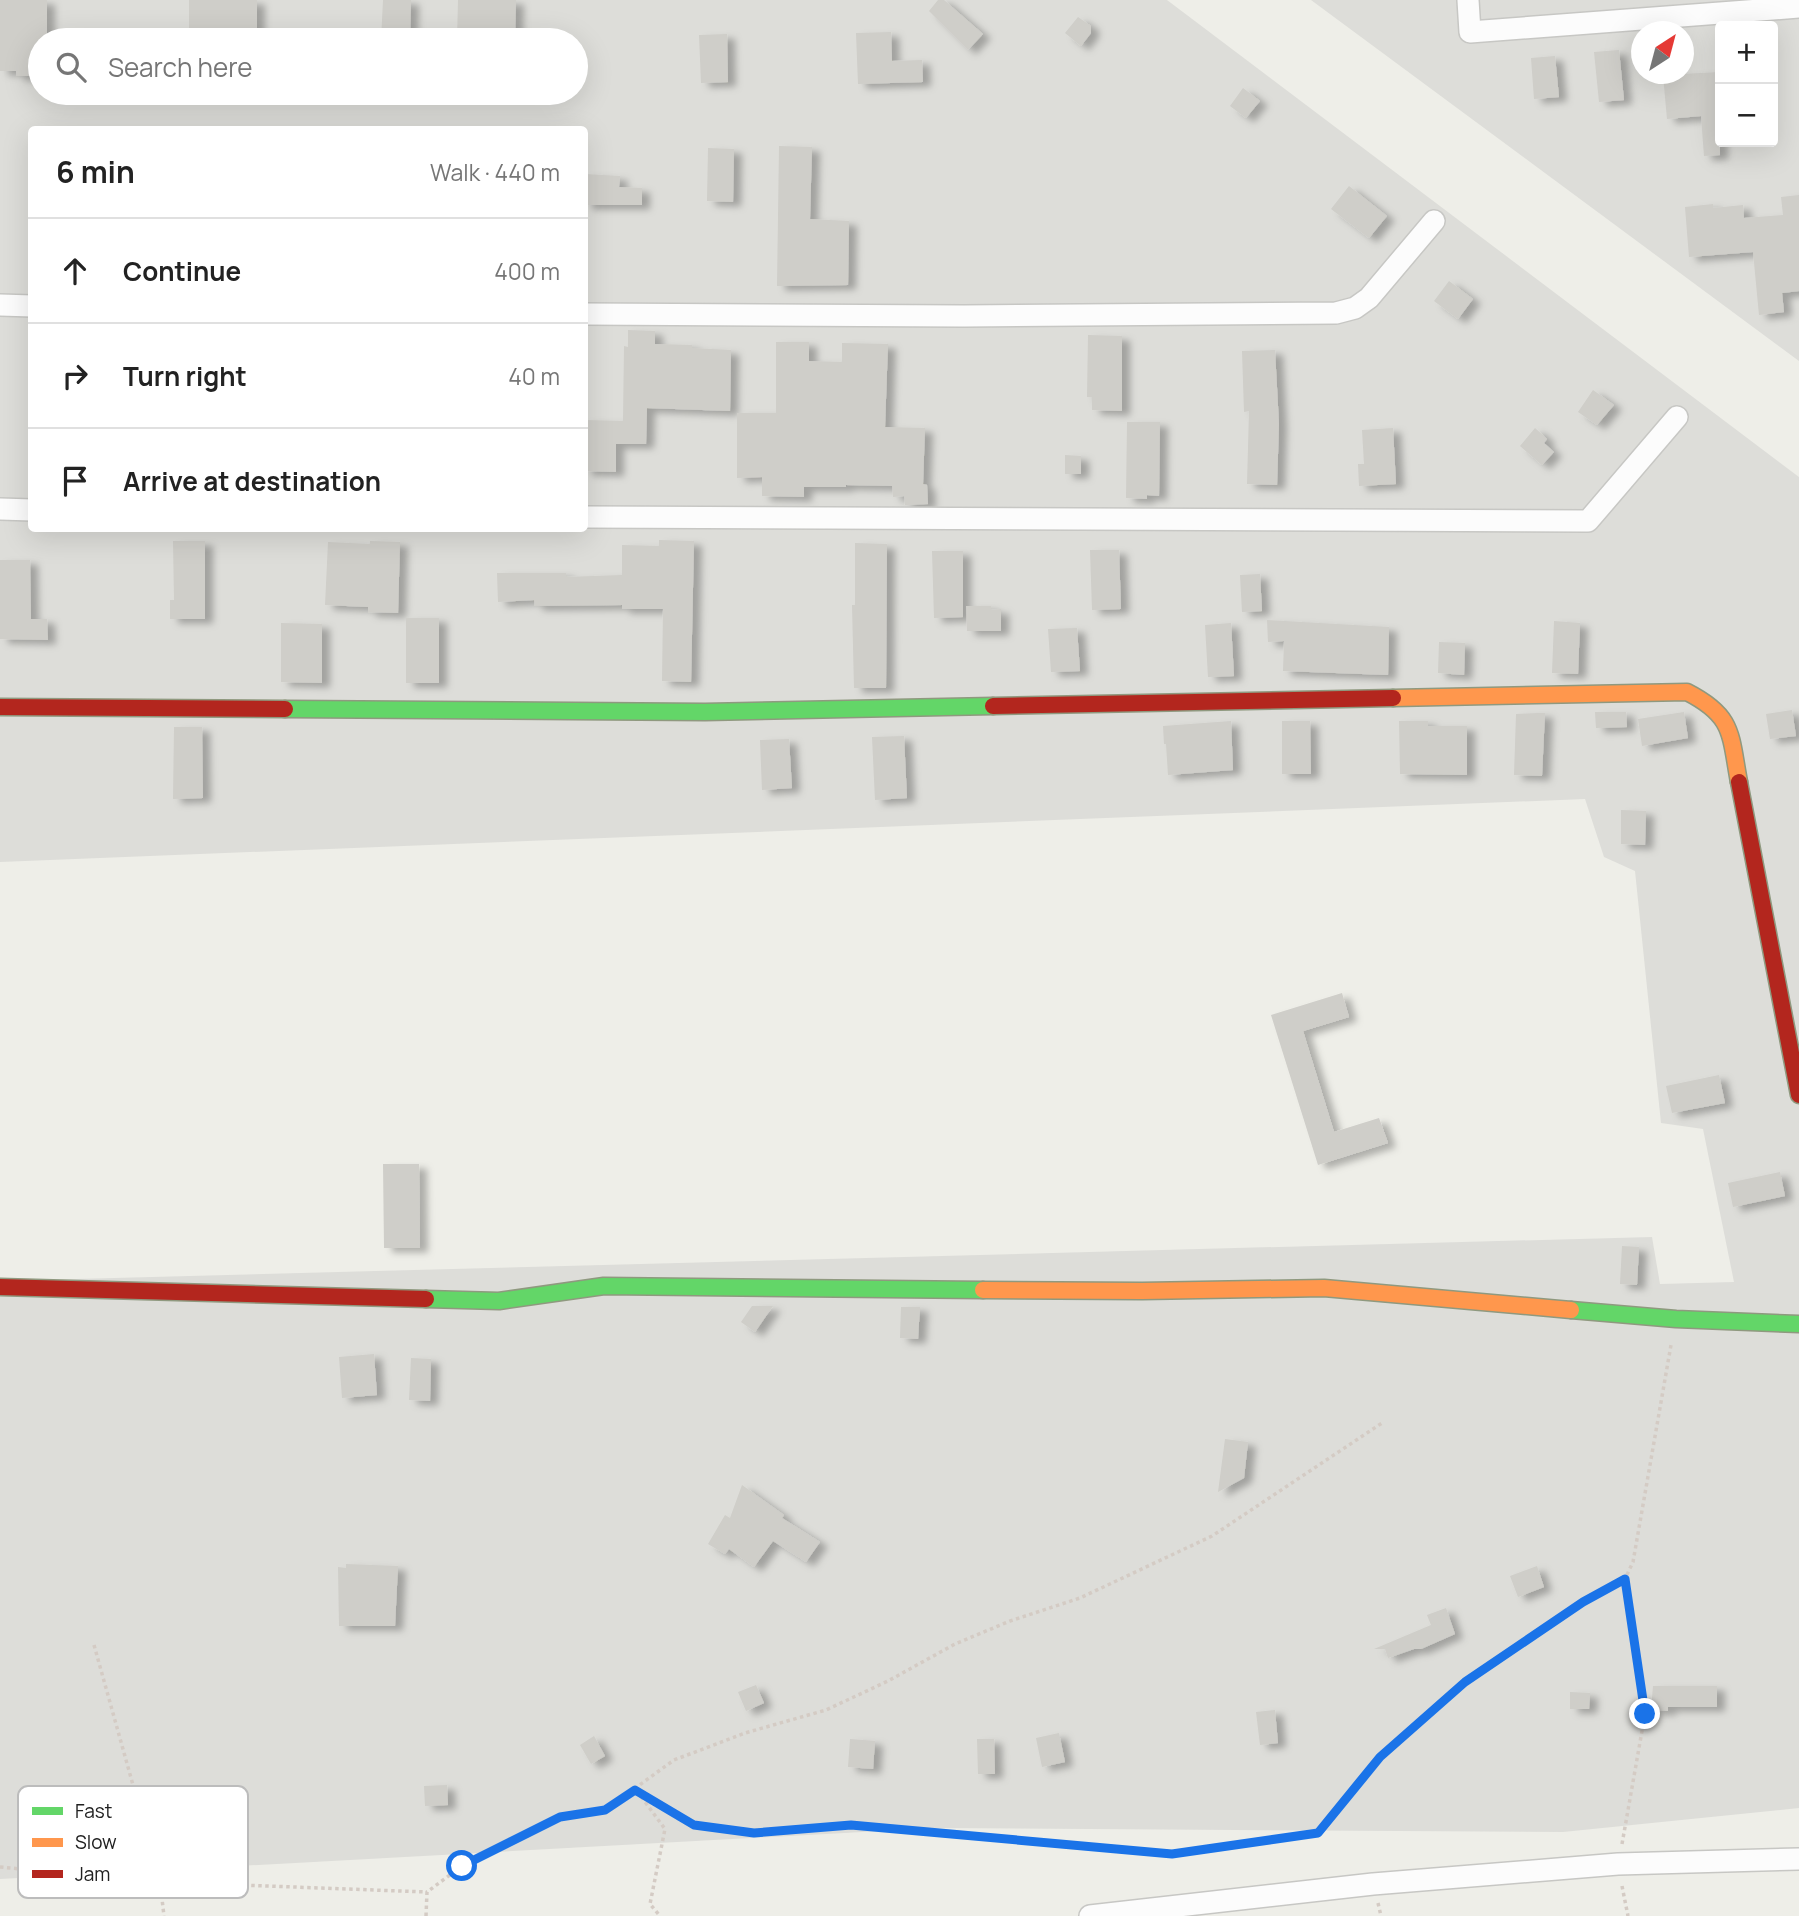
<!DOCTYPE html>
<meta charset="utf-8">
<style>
body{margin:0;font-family:Manrope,sans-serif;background:#f2f2f2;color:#222}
.controls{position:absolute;right:21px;top:21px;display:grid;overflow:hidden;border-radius:7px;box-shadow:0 7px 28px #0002}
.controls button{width:63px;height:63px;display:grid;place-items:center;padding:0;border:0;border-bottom:2px solid #e0e0e0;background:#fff;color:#222;font:35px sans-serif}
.compass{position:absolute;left:1631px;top:21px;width:63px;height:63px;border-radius:50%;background:#fff;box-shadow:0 7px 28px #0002;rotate:36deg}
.stop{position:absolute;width:21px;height:21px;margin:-16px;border:5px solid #1a73e8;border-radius:50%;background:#fff}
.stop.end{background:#1a73e8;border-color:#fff;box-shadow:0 2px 7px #0008}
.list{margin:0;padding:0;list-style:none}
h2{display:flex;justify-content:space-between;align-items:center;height:91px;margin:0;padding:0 28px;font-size:30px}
h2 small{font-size:23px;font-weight:400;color:#767676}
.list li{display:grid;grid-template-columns:46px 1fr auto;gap:21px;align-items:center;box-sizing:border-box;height:105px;padding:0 28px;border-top:2px solid #e0e0e0}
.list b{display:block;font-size:26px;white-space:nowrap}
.list em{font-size:23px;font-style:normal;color:#767676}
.icon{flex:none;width:38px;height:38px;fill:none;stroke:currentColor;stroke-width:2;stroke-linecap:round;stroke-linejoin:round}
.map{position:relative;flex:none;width:1799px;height:1916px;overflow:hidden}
.search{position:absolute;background:#fff;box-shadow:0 7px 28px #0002;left:28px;top:28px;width:560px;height:77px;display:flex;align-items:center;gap:18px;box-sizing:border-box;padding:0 24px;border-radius:38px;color:#767676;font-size:26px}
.panel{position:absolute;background:#fff;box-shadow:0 7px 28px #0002;left:28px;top:126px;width:560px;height:406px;border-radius:7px}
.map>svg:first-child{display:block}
</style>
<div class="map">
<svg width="1799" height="1916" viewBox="0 0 1799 1916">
<defs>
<filter id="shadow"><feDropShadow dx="8" dy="4.5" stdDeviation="3.5" flood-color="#0004"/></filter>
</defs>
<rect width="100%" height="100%" fill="#eeeee8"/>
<path fill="#ddddd9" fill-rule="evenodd" d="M0,0H1167L1799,477V1808L1563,1832L936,1828L0,1879V1281L1652,1237L1660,1284L1734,1282L1703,1129L1661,1123L1635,871L1604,857L1585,799L0,862ZM40,40H576V93H40ZM32,130H584V528H32Z
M1311,0H1799V361ZM1720,26H1773V142H1720ZM1642,32H1684V74H1642Z"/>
<path fill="#cfcec9" filter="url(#shadow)" d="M0,0H47V40H40V76H16V71H0Z
M189,0H257V40H189Z
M383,0H411L410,40H381Z
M458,0H516L515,40H457Z
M938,0H944L983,34L968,50L929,11Z
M1078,17L1091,26V33L1081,46L1065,33Z
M891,32L892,61L922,60L923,82L858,84L856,33Z
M727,34L728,82L701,83L699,35Z
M1619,50L1624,100L1599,102L1594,52Z
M1555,56L1559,97L1534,99L1531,58Z
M1720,72V155L1704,156L1701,116L1667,119L1663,75Z
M1243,88L1260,101L1246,118L1230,106Z
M779,146L812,147L810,219L849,221L848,285L777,286Z
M708,148L734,149L733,202L707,201Z
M585,174L620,176L619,187L642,188V205H584Z
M1349,186L1387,216L1369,238L1331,209Z
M1799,195V291L1782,293L1784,312L1759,315L1753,252L1689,257L1685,207L1713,204V208L1743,205L1744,218L1783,215L1781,197Z
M1449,281L1473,299L1458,319L1434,301Z
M628,330L655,331V344L692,345V348L731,350L730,411L647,408L646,444H616V472L584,471L585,420L623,421L624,346L628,347Z
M1088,335L1122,336V411L1092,410V397H1087Z
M776,342H809V361L842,362V343L888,344L885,427L925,428L923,484L927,485L928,504L905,505L904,496L893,497L892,486L846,485V487H804V497L762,496V477L737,478V413H776Z
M1275,350L1279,424L1277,485L1247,484L1249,411L1244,412L1242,351Z
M1593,390L1614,405L1597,425L1578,412Z
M1127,422H1160L1159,496L1147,495V499L1126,498Z
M1393,428L1396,484L1359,486L1358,464H1364L1362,430Z
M1535,428L1547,439L1544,443L1554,452L1542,465L1520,446Z
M1065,455L1081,456V474H1065Z
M659,540L694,541L691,682L662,681L663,609H622V605L535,606L534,600L498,602L497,573H566V577L622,575V545L659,546Z
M173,541H205V619H170V600H174Z
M370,541L400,542L398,613L368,612V607L325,605L328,542L370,544Z
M855,543L887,544L886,688H854L852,605H855Z
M1090,550H1119L1121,609L1092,610Z
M932,551H963V617L934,618Z
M0,560H30L31,619H47L48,640L0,639Z
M1260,574L1262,611L1242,612L1240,575Z
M966,606H991V610L1001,609V631H967Z
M406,618H439V683H406Z
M1267,620L1389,627L1388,675L1283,671L1284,641L1268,642Z
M1554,621L1580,623L1578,674L1552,673Z
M281,623L322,624V683L281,682Z
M1231,623L1234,676L1208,677L1205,625Z
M1077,628L1080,671L1051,672L1048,629Z
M1439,642L1465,643L1464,675L1438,673Z
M1792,710L1796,736L1770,739L1766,714Z
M1595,712H1626L1627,727L1596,728Z
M1684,712L1688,738L1642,746L1638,719Z
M1538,713H1545L1542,776L1514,775L1516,714Z
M1231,721L1233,770L1168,775L1166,744H1164L1163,726Z
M1282,721H1310L1311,774H1282Z
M1399,721H1428V726H1467V775L1400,774Z
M174,727H202L203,798L173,799Z
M904,736L907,798L875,800L872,737Z
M789,739L792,788L762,790L760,740Z
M1621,810L1646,811L1645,845L1621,844Z
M1342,993L1349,1017L1303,1031L1334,1132L1379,1118L1388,1143L1318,1165L1271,1015Z
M1719,1075L1725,1103L1672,1113L1666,1086Z
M383,1164H419L420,1248H384Z
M1780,1172L1785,1196L1733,1207L1728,1183Z
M1622,1246L1639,1247L1637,1285L1620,1284Z
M752,1306H773L755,1332L741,1322Z
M901,1307H920L918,1339L900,1338Z
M374,1354L377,1395L342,1398L339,1357Z
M411,1358L431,1359L430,1401L409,1400Z
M1225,1439L1248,1442L1244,1478L1218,1492Z
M742,1485L784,1515L782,1518L820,1542L806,1562L773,1541L754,1567L729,1549L725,1554L708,1544L725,1515L730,1518Z
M346,1564L398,1566L395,1626H339L338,1567L346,1568Z
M1537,1566L1544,1587L1518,1597L1510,1576Z
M1446,1608L1455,1634L1421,1649H1414L1388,1658L1385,1649H1374L1431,1625L1427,1615Z
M756,1685L764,1703L746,1711L738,1692Z
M1653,1686H1717V1707H1668V1711L1651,1710Z
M1570,1692L1590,1693L1589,1709H1570Z
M1275,1710L1278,1743L1260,1745L1256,1712Z
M1059,1733L1065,1762L1042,1767L1036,1738Z
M594,1736L605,1756L591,1764L580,1745Z
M850,1739L875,1741L873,1769L848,1767Z
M977,1739H994L995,1774H978Z
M447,1785L448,1805L425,1806L424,1786Z"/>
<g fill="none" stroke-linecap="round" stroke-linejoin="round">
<defs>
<path id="street" d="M1468,0L1470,32L1799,7
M0,305L32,306
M584,314L964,316L1336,313L1355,308L1369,298L1434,221
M0,509L32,510
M584,517L1588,521L1677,417
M1090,1916L1373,1884L1618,1864L1799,1859"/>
<path id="fast" d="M285,709L705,712L993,706
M426,1299L499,1301L604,1286L983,1290
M1571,1310L1676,1319L1799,1324"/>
<path id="slow" d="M1393,698L1687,692C1734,716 1730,734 1739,782
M983,1290L1142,1291L1324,1288L1571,1310"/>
<path id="jam" d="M993,706L1393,698
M0,707L285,709
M1739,782L1799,1095
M0,1287L426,1299"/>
</defs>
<use href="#street" stroke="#c7c7c4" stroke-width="24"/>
<use href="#fast" stroke="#8f997f" stroke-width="19"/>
<use href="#slow" stroke="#8f997f" stroke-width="19"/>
<use href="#jam" stroke="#8f997f" stroke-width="19"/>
<path stroke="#d4cbc4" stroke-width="3.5" stroke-dasharray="3.5 3.5" stroke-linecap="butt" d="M94,1645L160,1882L164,1916
M635,1790L694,1825L754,1834L851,1825L1173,1855L1318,1833L1380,1757L1465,1682L1583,1602L1625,1579
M637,1791L665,1829L650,1904L660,1916
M1622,1844L1645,1714L1625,1579L1633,1562L1671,1345
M0,1867L160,1882L427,1892
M1622,1886L1628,1916
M1378,1903L1381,1916
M426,1916L427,1892L462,1866L560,1817L605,1810L674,1760L745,1733L826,1710L888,1681L955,1644L1010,1621L1080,1598L1212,1536L1382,1423"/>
<use href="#street" stroke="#fcfcfc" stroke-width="21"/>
<use href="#fast" stroke="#63d668" stroke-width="16"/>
<use href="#slow" stroke="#ff974d" stroke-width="16"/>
<use href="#jam" stroke="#b3261e" stroke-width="16"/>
</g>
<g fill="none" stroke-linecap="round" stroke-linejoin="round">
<path stroke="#1a73e8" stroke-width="9" d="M462,1866L560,1817L605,1810L635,1790L694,1825L754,1833L851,1825L1172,1854L1318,1833L1380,1757L1465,1682L1583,1602L1625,1579L1645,1714"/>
</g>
<rect x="18" y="1786" width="230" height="112" rx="10" fill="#fff" stroke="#bcbcbc" stroke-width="2"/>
<rect x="32" y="1807" width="31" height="8" fill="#63d668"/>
<rect x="32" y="1838" width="31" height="9" fill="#ff974d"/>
<rect x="32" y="1870" width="31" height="8" fill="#b3261e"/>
<g font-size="19" fill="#202020">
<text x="75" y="1818">Fast</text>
<text x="75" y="1849">Slow</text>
<text x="75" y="1881">Jam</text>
</g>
</svg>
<div class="controls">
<button>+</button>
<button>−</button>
</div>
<svg class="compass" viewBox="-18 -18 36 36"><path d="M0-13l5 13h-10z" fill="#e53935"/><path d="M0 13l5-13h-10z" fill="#767676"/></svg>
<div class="stop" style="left:462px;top:1866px"></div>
<div class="stop end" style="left:1645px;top:1714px"></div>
<div class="search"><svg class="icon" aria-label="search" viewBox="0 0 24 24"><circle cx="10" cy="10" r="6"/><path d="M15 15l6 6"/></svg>Search here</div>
<section class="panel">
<h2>6 min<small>Walk · 440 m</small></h2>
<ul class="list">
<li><svg class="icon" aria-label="ahead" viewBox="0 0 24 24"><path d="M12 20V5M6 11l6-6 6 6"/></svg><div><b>Continue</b></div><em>400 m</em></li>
<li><svg class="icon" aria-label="right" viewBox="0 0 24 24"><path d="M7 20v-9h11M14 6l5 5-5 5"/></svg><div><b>Turn right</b></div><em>40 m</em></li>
<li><svg class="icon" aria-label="arrive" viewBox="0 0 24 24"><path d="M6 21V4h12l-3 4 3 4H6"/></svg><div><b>Arrive at destination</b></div></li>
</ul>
</section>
</div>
